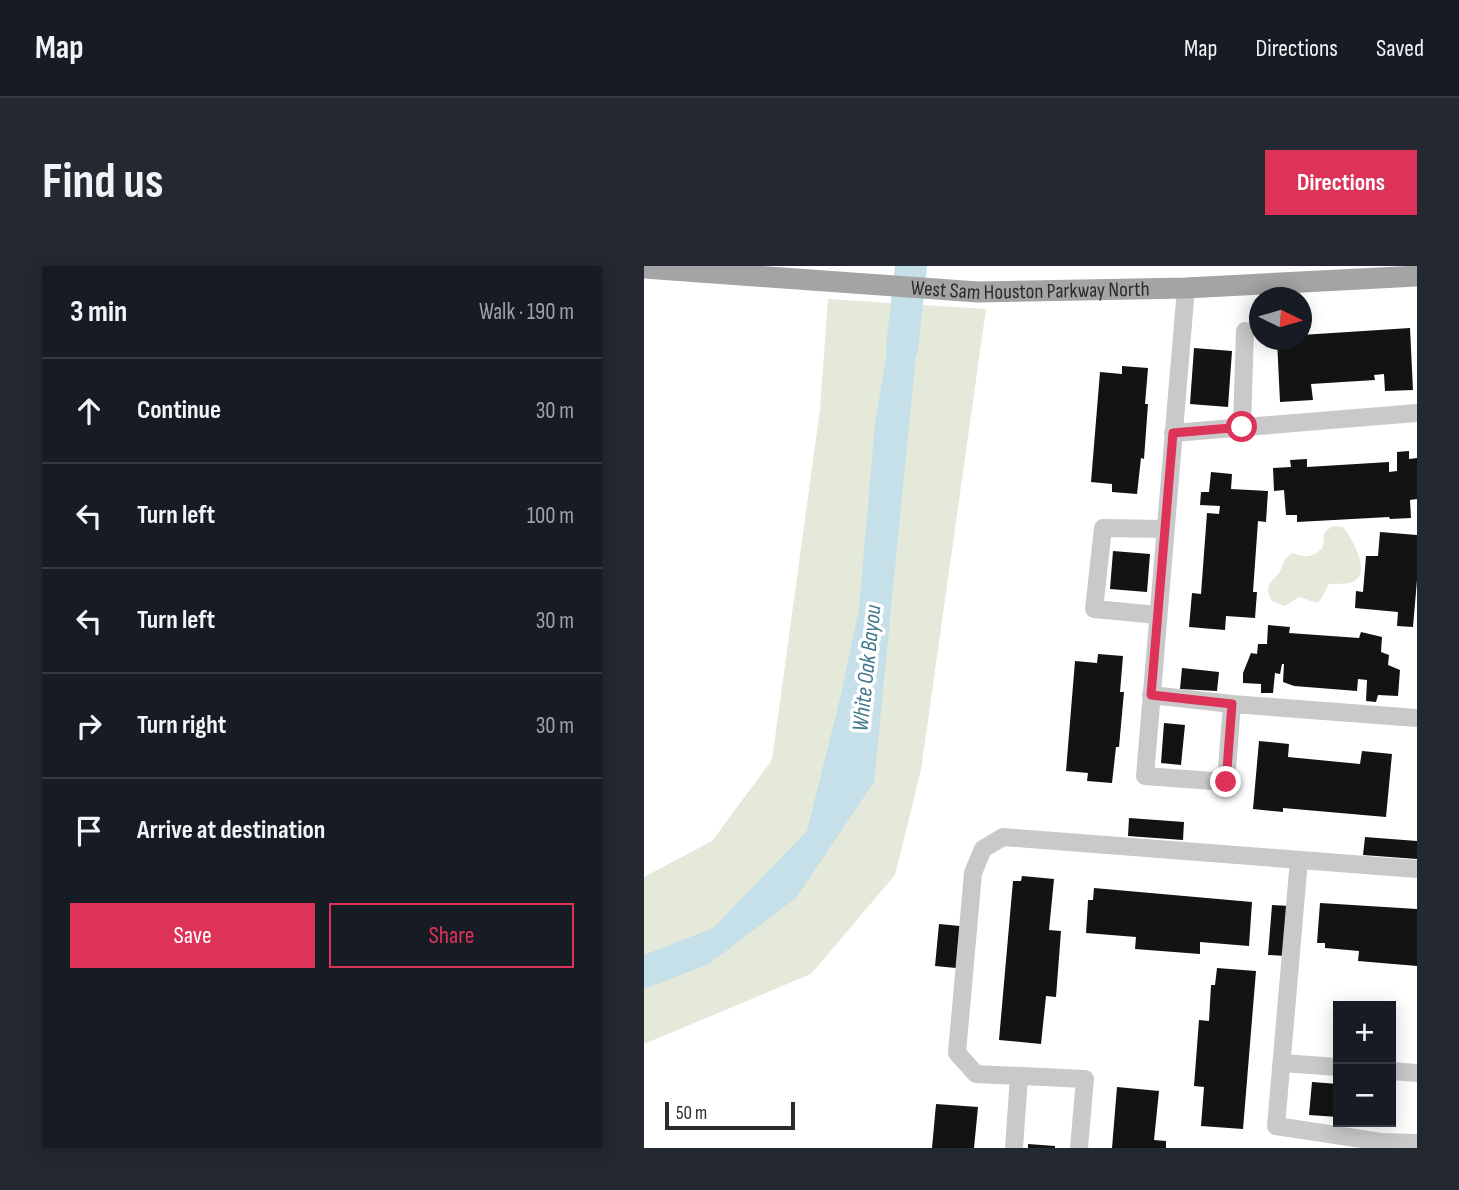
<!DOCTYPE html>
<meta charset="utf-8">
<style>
body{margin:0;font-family:"Sofia Sans Condensed",sans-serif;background:#242831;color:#f1f3f6}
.controls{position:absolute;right:21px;bottom:21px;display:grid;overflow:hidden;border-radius:0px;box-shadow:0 4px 18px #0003}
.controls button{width:63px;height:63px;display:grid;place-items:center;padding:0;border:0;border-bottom:2px solid #363941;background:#171b24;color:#f1f3f6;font:35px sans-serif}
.compass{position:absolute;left:605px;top:21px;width:63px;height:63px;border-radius:50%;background:#171b24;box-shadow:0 4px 18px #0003;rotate:95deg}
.scale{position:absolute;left:21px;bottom:18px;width:130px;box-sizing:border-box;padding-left:7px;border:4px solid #2c2c2c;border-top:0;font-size:19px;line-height:24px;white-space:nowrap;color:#2c2c2c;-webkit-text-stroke:5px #fff;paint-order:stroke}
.stop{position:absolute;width:21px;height:21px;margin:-16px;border:5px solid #de3358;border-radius:50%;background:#fff}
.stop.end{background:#de3358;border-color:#fff;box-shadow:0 2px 7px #0008}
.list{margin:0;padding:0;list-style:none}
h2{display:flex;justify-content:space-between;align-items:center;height:91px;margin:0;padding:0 28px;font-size:30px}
h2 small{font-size:23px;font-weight:400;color:#9ea1a6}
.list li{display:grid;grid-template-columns:46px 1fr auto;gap:21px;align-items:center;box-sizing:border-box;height:105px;padding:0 28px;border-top:2px solid #363941}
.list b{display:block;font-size:26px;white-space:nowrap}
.list em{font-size:23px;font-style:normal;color:#9ea1a6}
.actions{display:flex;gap:14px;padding:21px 28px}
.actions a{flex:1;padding:16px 0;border:2px solid #de3358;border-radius:0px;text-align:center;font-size:24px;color:#de3358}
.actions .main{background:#de3358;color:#fff}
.icon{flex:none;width:38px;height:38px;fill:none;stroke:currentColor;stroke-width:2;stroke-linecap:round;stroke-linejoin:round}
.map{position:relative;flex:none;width:773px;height:882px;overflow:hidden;border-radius:0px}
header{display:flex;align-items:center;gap:42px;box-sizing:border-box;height:98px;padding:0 35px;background:#171b24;border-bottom:2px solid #363941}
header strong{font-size:33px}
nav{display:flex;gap:38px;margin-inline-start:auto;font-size:24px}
.intro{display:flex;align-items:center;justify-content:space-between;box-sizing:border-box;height:168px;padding:0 42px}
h1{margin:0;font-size:49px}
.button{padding:18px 32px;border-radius:0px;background:#de3358;color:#fff;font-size:24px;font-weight:700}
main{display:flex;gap:42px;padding:0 42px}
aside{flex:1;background:#171b24;border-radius:0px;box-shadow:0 4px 18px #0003}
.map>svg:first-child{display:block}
</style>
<header>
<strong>Map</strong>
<nav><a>Map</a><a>Directions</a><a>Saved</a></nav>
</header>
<div class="intro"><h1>Find us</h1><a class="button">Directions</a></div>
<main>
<aside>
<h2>3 min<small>Walk · 190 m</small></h2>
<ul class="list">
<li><svg class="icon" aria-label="ahead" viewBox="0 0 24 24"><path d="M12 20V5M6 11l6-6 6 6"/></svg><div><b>Continue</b></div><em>30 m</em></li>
<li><svg class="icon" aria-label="left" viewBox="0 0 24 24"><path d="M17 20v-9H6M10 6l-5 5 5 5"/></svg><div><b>Turn left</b></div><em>100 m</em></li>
<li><svg class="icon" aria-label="left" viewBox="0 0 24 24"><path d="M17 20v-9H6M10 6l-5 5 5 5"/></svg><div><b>Turn left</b></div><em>30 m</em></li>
<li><svg class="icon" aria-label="right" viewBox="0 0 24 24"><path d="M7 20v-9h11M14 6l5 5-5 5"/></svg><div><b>Turn right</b></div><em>30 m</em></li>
<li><svg class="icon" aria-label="arrive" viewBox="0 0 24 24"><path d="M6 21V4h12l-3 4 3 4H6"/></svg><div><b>Arrive at destination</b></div></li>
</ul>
<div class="actions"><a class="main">Save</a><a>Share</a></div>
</aside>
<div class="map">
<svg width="773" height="882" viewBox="0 0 773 882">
<rect width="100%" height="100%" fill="#fff"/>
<path fill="#e4e9da" d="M184,33L342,43L277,504L251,609L167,708L0,778V611L68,575L128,494L176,143Z
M688,260L699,261C708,273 729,307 708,316C701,319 692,317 685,318L677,333L673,337L655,331L641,340L628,335C618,317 629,317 636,305C641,296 638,295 648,287C661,292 669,292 679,281L680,267Z"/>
<path fill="#c6e0e9" d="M251,38L277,39L230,516L152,632L65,698L0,723V689L69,662L163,565L196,433L215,343L231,157Z"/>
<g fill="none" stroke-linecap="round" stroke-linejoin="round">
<path stroke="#c6e0e9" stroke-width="32" d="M258,82L267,0"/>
</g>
<path fill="#131313" d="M766,62L769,124L741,125L740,108L730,109L731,114L667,118L669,134L636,136L633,74H657V69Z
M550,82L588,85L584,141L546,138Z
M478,100L504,102L501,138H504L500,193L497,192L493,228L468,226V218L447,216L456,106L478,108Z
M765,185V193L773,192V233L766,234L767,252L746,253L745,251L653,256V249H642L640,224L630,225L629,202L647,201L646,194L663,193V201L745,196V206L753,205V186Z
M567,206L588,208L587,223L624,225L622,256L614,255L609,326H613L611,352L582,350L581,364L545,361L548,327L557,328L563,247L575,248L576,240L556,239L557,226H565Z
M736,266L773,269V314L769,361L753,360L754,346L711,342L712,325L719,326L722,290H734Z
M469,285L506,288L503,326L466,323Z
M624,359L646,361L645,367L715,372L717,366L738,371L737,386L745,389L744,399L756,404L754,430L734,429L732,436L722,435L723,414L714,413L713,425L650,420L639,416L640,398H638L636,408L631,407L629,427H617V418L599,417V407L607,387L613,388L614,378H623Z
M454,388L479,390L476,426H480L475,481H472L468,517L443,515L444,507L422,505L431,395L453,397Z
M538,402L575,406L573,425L536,423Z
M520,457L541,459L537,499L517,497Z
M615,475L645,478L644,491L716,498L718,485L748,488L742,551L639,542V546L609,543Z
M485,552L540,556L539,574L484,570Z
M721,571L773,575V593L719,589Z
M378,610L410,613L405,664L417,665L412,731L402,730L397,778L355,774L369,615H377Z
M450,622L608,636L605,680L556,676V688L491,683L492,671L442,667L444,634H449Z
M676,637L773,643V700L714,695L715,685L681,682V677H673Z
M628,639L646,640L641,690L624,689Z
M295,658L316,660L312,702L291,700Z
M573,702L612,705L599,863L557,860L560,821L550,820L555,754L565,755L567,719H571Z
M668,816L694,818V851L665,849Z
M473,821L515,825L510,874L522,875V882H468Z
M292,838L334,841L330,882H288Z
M384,878L411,880V882H384Z"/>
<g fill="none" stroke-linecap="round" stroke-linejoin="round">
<path stroke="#c9c9c9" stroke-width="18" d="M542,22L501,510L582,516L588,438
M598,161L601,65
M529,167L773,147
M514,349L450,343L459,262L521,263
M507,429L588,438L773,452
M655,594L632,860L737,876
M638,797L694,801
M747,805L773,807
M370,882L375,810
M435,882L441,813L332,808L313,787L329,607L339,583L359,571L773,603
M736,882L737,876L773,877"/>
<path stroke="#a4a4a4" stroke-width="21" id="s1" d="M0,2L334,26L542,22L773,10"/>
</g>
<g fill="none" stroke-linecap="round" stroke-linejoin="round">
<path stroke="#de3358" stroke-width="9" d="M582,516L588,438L507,429L529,167L598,161"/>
</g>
<g text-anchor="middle" stroke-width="7" stroke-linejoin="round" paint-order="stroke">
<g font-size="21" fill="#2c2c2c" stroke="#fff">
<text dy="7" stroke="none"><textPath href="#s1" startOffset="387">West Sam Houston Parkway North</textPath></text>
</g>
<g font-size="23" font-style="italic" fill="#3e778a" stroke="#fff">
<text transform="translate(222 402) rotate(-84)" y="8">White Oak Bayou</text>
</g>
</g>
</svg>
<div class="controls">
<button>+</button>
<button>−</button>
</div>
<svg class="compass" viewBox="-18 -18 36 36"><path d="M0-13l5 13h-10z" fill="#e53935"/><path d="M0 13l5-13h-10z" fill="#9ea1a6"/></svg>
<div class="scale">50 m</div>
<div class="stop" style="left:598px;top:161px"></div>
<div class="stop end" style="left:582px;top:516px"></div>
</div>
</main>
